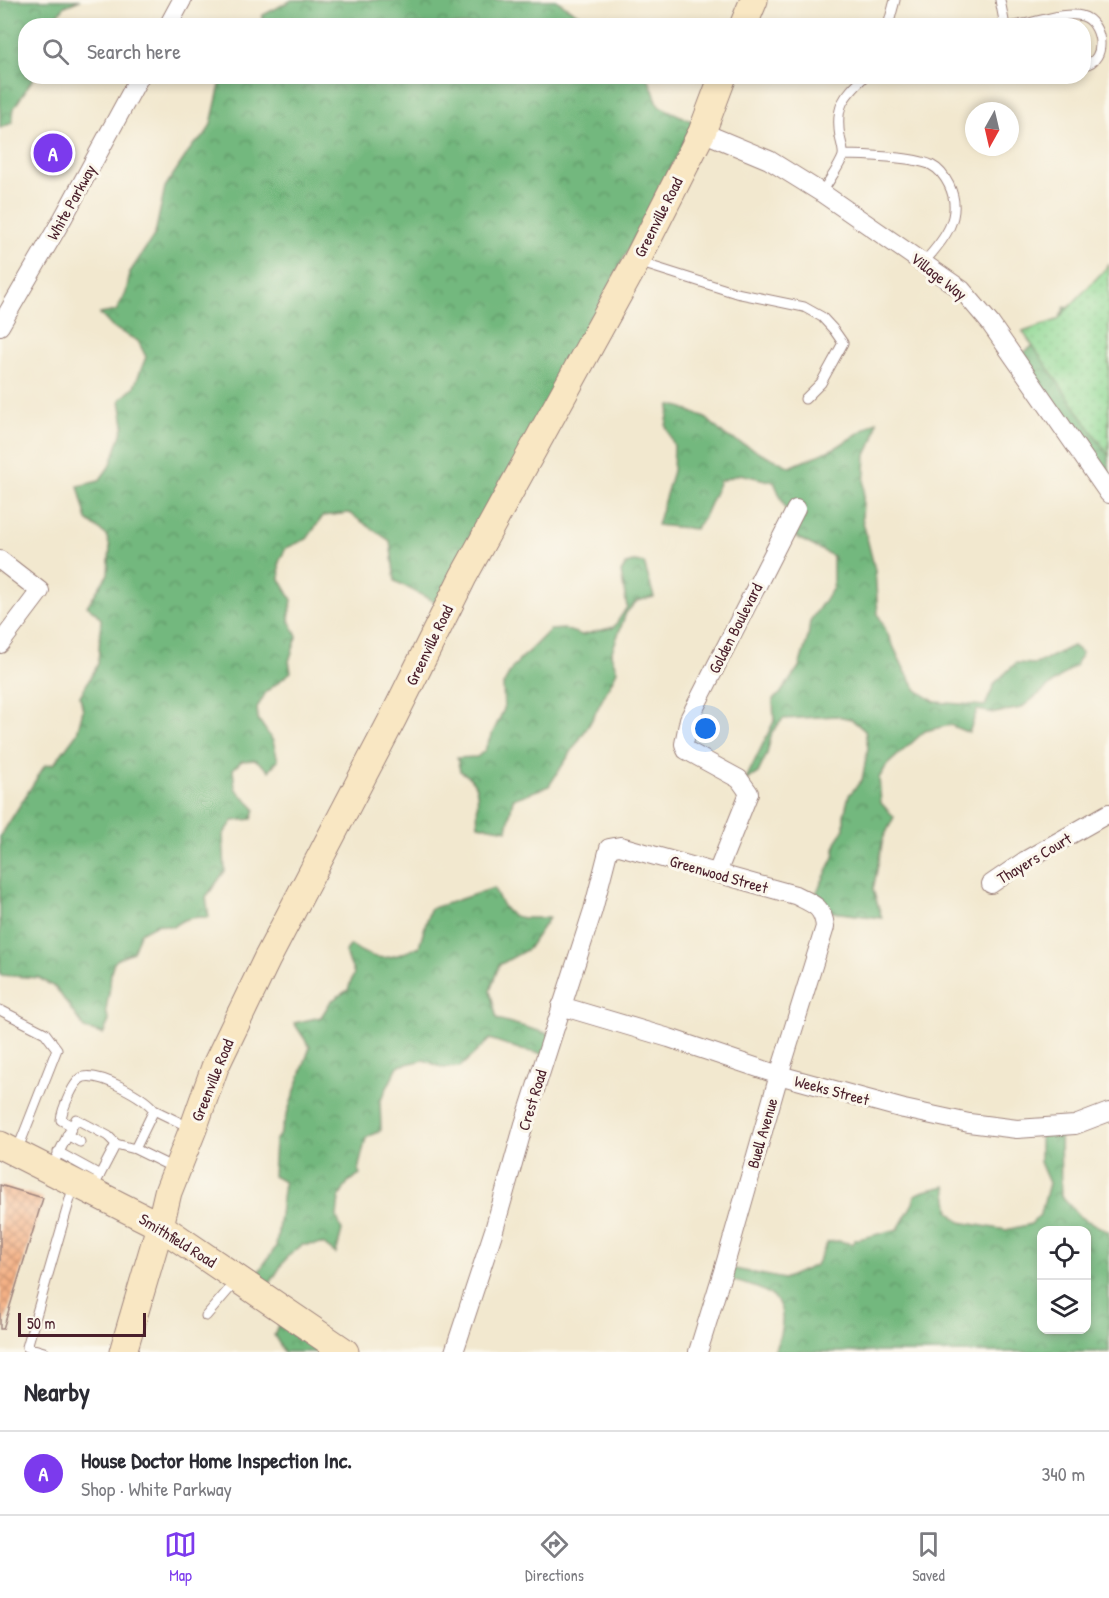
<!DOCTYPE html>
<meta charset="utf-8">
<style>
body{margin:0;font-family:"Patrick Hand",sans-serif;background:#f2f2f3;color:#2b2b33}
.controls{position:absolute;right:18px;bottom:18px;display:grid;overflow:hidden;border-radius:12px;box-shadow:0 3px 9px #0003}
.controls button{width:54px;height:54px;display:grid;place-items:center;padding:0;border:0;border-bottom:2px solid #e1e1e2;background:#fff;color:#2b2b33;font:30px sans-serif}
.compass{position:absolute;left:965px;top:102px;width:54px;height:54px;border-radius:50%;background:#fff;box-shadow:0 3px 9px #0003;rotate:188deg}
.scale{position:absolute;left:18px;bottom:15px;width:128px;box-sizing:border-box;padding-left:6px;border:3px solid #4a1f2b;border-top:0;font-size:16px;line-height:21px;white-space:nowrap;color:#4a1f2b;-webkit-text-stroke:4px #fbf7ec;paint-order:stroke}
.you{position:absolute;left:706px;top:729px;width:21px;height:21px;margin:-15px;border:4px solid #fff;border-radius:50%;background:#1a73e8;box-shadow:0 0 0 9px #1a73e833}
.badge{display:grid;place-items:center;width:39px;height:39px;border-radius:50%;background:#7c3aed;color:#fff;font-size:20px;font-weight:700}
.pin{position:absolute;translate:-50% -50%;border:3px solid #fff;box-shadow:0 2px 6px #0006}
.list{margin:0;padding:0;list-style:none}
h2{display:flex;justify-content:space-between;align-items:center;height:78px;margin:0;padding:0 24px;font-size:26px}
h2 small{font-size:20px;font-weight:400;color:#7c7c81}
.list li{display:grid;grid-template-columns:39px 1fr auto;gap:18px;align-items:center;box-sizing:border-box;height:84px;padding:0 24px;border-top:2px solid #e1e1e2}
.list b{display:block;font-size:22px;white-space:nowrap}
.list p{margin:0;font-size:20px;white-space:nowrap;color:#7c7c81}
.list em{font-size:20px;font-style:normal;color:#7c7c81}
.icon{flex:none;width:33px;height:33px;fill:none;stroke:currentColor;stroke-width:2;stroke-linecap:round;stroke-linejoin:round}
.map{position:relative;flex:none;width:1109px;height:1352px;overflow:hidden}
.search{position:absolute;background:#fff;box-shadow:0 3px 9px #0003;left:18px;right:18px;top:18px;height:66px;display:flex;align-items:center;gap:15px;box-sizing:border-box;padding:0 21px;border-radius:24px;color:#7c7c81;font-size:22px}
.sheet{height:162px;background:#fff}
nav{display:flex;justify-content:space-around;align-items:center;box-sizing:border-box;height:84px;border-top:2px solid #e1e1e2;background:#fff;font-size:16px;color:#7c7c81}
nav a{display:grid;justify-items:center;gap:3px}
nav .on{color:#7c3aed}
.map>svg:first-child{display:block}
</style>
<div class="map">
<svg width="1109" height="1352" viewBox="0 0 1109 1352">
<defs>
<pattern id="forest-crowns" width="20" height="18" patternUnits="userSpaceOnUse" patternTransform="scale(1.5)"><rect width="20" height="18" fill="#73b87e"/><path d="M2 6a3 3 0 1 1 6 0M12 15a3 3 0 1 1 6 0" fill="none" stroke="#609567"/></pattern>
<pattern id="park-dots" width="8" height="8" patternUnits="userSpaceOnUse" patternTransform="scale(1.5)"><rect width="8" height="8" fill="#8fd894"/><path d="M2 2h.1M6 6h.1" fill="none" stroke="#7db980" stroke-width="1.8" stroke-linecap="round"/></pattern>
<pattern id="building-cross-hatch" width="8" height="8" patternUnits="userSpaceOnUse" patternTransform="scale(1.5)"><rect width="8" height="8" fill="#f4b185"/><path d="M0 0l8 8M0 8l8-8" fill="none" stroke="#c88f6d"/></pattern>
</defs>
<rect width="100%" height="100%" fill="#fbf7ec"/>
<filter id="ink" filterUnits="userSpaceOnUse"><feTurbulence type="fractalNoise" baseFrequency=".0167" numOctaves="2"/><feDisplacementMap in="SourceGraphic" scale="12" xChannelSelector="R" yChannelSelector="G"/><feConvolveMatrix kernelMatrix="1 2 1 2 8 2 1 2 1" color-interpolation-filters="sRGB"/></filter>
<filter id="wash" filterUnits="userSpaceOnUse"><feTurbulence type="fractalNoise" baseFrequency=".008" numOctaves="4" result="noise"/><feDisplacementMap in="SourceGraphic" scale="24" xChannelSelector="R" yChannelSelector="G"/><feGaussianBlur stdDeviation="1.35" result="paint"/><feColorMatrix in="noise" values="0 0 0 0 0 0 0 0 0 0 0 0 0 0 0 0 0 1.4 0 .05"/><feComposite in="paint" operator="in"/></filter>
<g filter="url(#wash)">
<rect width="100%" height="100%" fill="#f2e8cf"/>
<path fill="url(#forest-crowns)" stroke="#5e6c54" stroke-width="1.5" fill-rule="evenodd" d="M0,0H80L65,6L49,25L26,26V76L34,77L14,108L12,123L0,128Z
M292,0H556L590,22L607,25H260L263,15Z
M229,76H643L649,80L659,106L694,122L444,607L395,581L390,541L349,513L323,516L307,539L286,548L279,562L280,579L292,600L289,619L297,637L289,661L291,672L266,692L257,708L258,719L273,741L278,760L269,771L256,760L242,761L233,769L235,788L255,809L252,819L233,821L223,835L225,871L206,897L209,917C194,917 185,917 173,927L157,924L140,933L133,952C105,961 113,970 109,993C107,1007 104,1007 109,1021L103,1034L85,1029L56,988L39,978L0,975V837L45,765L54,764L77,733L83,710L80,696L98,664L101,619L95,612L87,606L108,574L110,547L106,535L87,520L78,486L99,481L111,464L124,425L120,400L134,387L146,357L138,341L112,327L100,314L116,311L126,293L130,272L155,234L165,187L193,145L205,136L211,124L220,85Z
M1109,281V486L1019,356L1052,332L1065,307L1101,316Z
M670,405L681,407L707,419L724,435L790,467L837,447L877,421L874,438L866,455L862,518L875,570L878,614L905,671L917,690L935,702L985,706L995,683L1016,663L1036,664L1073,646L1082,653L1076,665L1021,708L995,713L977,710L969,733L950,725L925,731L887,765L879,778L881,803L894,817L883,839L873,890L882,918L816,910L810,906L834,857L836,842L844,830V815L849,795L862,780L868,748L865,731L851,719L837,716L783,719L772,732L767,754L758,773L745,781L774,721L773,699L780,694L799,667L808,637L810,621L833,588V556L790,534L791,521L774,482L740,474L720,481L703,519L695,529L657,525L673,471L674,446L666,426Z
M633,562L644,563L654,597L637,601L626,613L611,654L617,671L590,723L549,786L513,799L507,830L478,825C475,801 485,784 460,771L457,758L477,757L484,751L504,709L503,685L513,667L550,630L564,629L582,635L614,627L627,607L621,572L626,564Z
M494,888C508,922 514,918 549,918L528,949L499,965L490,991L497,1019L553,1035L547,1055L522,1050L490,1039L460,1067L443,1068L424,1060L398,1066L380,1102L381,1130L366,1138L359,1166L360,1175L348,1182L339,1198L337,1217L342,1231L336,1254L323,1244L302,1245L286,1258L262,1296L248,1287L276,1247L284,1182L273,1176L275,1141L280,1134L310,1047L294,1023L321,1017L331,1001L348,990L354,973L345,952L351,945C379,965 390,958 419,947L430,909Z
M1060,1129L1061,1196L1080,1217L1109,1232V1352H774C797,1295 769,1290 722,1278L725,1267L784,1279L816,1265L828,1242L838,1241L853,1244L854,1240L898,1229L913,1203L915,1195L924,1191L946,1186L950,1212L960,1222L1006,1230L1031,1224L1041,1214L1049,1183L1040,1162V1133ZM1042,1230H1086V1330H1042Z
M283,1313L341,1352H284L274,1335Z"/>
<path fill="url(#park-dots)" stroke="#6c7c60" stroke-width="1.5" d="M1109,265V456L1023,332L1057,320Z"/>
<g id="blocks">
<path fill="url(#building-cross-hatch)" d="M0,1185L43,1198L3,1329H0Z"/>
</g>
</g>
<g filter="url(#ink)">
<use href="#blocks" fill-opacity="0" stroke="#9e847d" stroke-width="1.5"/>
<g fill="none" stroke-linecap="round" stroke-linejoin="round">
<defs>
<path id="lane" d="M1000,0L1005,26
M888,26L895,0
M1013,26C1033,24 1064,11 1082,16C1102,21 1109,61 1084,65
M843,155C862,155 915,157 931,165C939,169 945,177 949,185C964,216 944,240 924,262
M822,193C827,183 840,166 843,156C844,151 841,142 840,137C835,106 843,97 865,76
M638,262L736,293L804,307L822,317L834,330L843,343L821,383L805,399
M0,1010L45,1033L57,1049L17,1151
M72,1126L61,1120C62,1110 74,1079 84,1077C101,1073 144,1097 154,1110
M67,1135L80,1142
M135,1149L174,1168
M58,1152L100,1175
M51,1168L76,1119L108,1136L116,1144
M93,1188L116,1144L135,1149L154,1110L191,1128
M206,1316L237,1280
M44,1352L27,1347L74,1185"/>
<path id="street" d="M168,26L182,0
M702,132L769,160L822,193L962,290L990,323L1109,494
M0,326L63,218L140,76
M0,560L40,591L0,644
M717,873L749,793L739,779L686,750L684,744L689,719L796,509
M991,884L1026,860L1109,813
M561,1006L669,1038L779,1075L904,1109L969,1123L1017,1129L1075,1125L1109,1112
M454,1352L494,1230L524,1124L593,910L609,848L620,846L795,895C813,904 823,906 825,927L779,1075L724,1268L698,1352"/>
<path id="secondary" d="M743,26L754,0
M0,1145L160,1226L345,1352
M123,1352L160,1226L168,1192L193,1129L215,1067L267,959L393,718L463,577L636,262L702,132L723,76"/>
</defs>
<use href="#lane" stroke="#9e847d" stroke-width="11"/>
<use href="#street" stroke="#9e847d" stroke-width="20"/>
<use href="#secondary" stroke="#9e847d" stroke-width="29"/>
<use href="#lane" stroke="#fff" stroke-width="9"/>
<use href="#street" stroke="#fff" stroke-width="18"/>
<use href="#secondary" stroke="#f9e7c3" stroke-width="27"/>
</g>
</g>
<g text-anchor="middle" stroke-width="6" stroke-linejoin="round" paint-order="stroke">
<g font-size="16" fill="#4a1f2b" stroke="#fbf7ec">
<text transform="translate(71 202) rotate(-61)" y="6">White Parkway</text>
<text transform="translate(658 217) rotate(-63)" y="6">Greenville Road</text>
<text transform="translate(939 276) rotate(38)" y="6">Village Way</text>
<text transform="translate(735 628) rotate(-63)" y="6">Golden Boulevard</text>
<text transform="translate(429 645) rotate(-64)" y="6">Greenville Road</text>
<text transform="translate(1034 858) rotate(-31)" y="6">Thayers Court</text>
<text transform="translate(719 874) rotate(16)" y="6">Greenwood Street</text>
<text transform="translate(212 1080) rotate(-68)" y="6">Greenville Road</text>
<text transform="translate(832 1090) rotate(15)" y="6">Weeks Street</text>
<text transform="translate(532 1100) rotate(-73)" y="6">Crest Road</text>
<text transform="translate(762 1133) rotate(-74)" y="6">Buell Avenue</text>
<text transform="translate(178 1240) rotate(32)" y="6">Smithfield Road</text>
</g>
</g>
</svg>
<div class="controls">
<button><svg class="icon" aria-label="locate" viewBox="0 0 24 24"><circle cx="12" cy="12" r="6"/><path d="M12 2v4M12 18v4M2 12h4M18 12h4"/></svg></button>
<button><svg class="icon" aria-label="layers" viewBox="0 0 24 24"><path d="M12 4l9 5-9 5-9-5zM3 14l9 5 9-5"/></svg></button>
</div>
<svg class="compass" viewBox="-18 -18 36 36"><path d="M0-13l5 13h-10z" fill="#e53935"/><path d="M0 13l5-13h-10z" fill="#7c7c81"/></svg>
<div class="scale">50 m</div>
<div class="you"></div>
<div class="pin badge" style="left:53px;top:153px">A</div>
<div class="search"><svg class="icon" aria-label="search" viewBox="0 0 24 24"><circle cx="10" cy="10" r="6"/><path d="M15 15l6 6"/></svg>Search here</div>
</div>
<section class="sheet">
<h2>Nearby<small></small></h2>
<ul class="list">
<li><span class="badge">A</span><div><b>House Doctor Home Inspection Inc.</b><p>Shop · White Parkway</p></div><em>340 m</em></li>
</ul>
</section>
<nav>
<a class="on"><svg class="icon" aria-label="map" viewBox="0 0 24 24"><path d="M3 6l6-2 6 2 6-2v14l-6 2-6-2-6 2zM9 4v14M15 6v14"/></svg>Map</a>
<a><svg class="icon" aria-label="directions" viewBox="0 0 24 24"><path d="M12 3l9 9-9 9-9-9zM9 14v-3h6M13 9l2 2-2 2"/></svg>Directions</a>
<a><svg class="icon" aria-label="saved" viewBox="0 0 24 24"><path d="M7 4h10v16l-5-4-5 4z"/></svg>Saved</a>
</nav>
